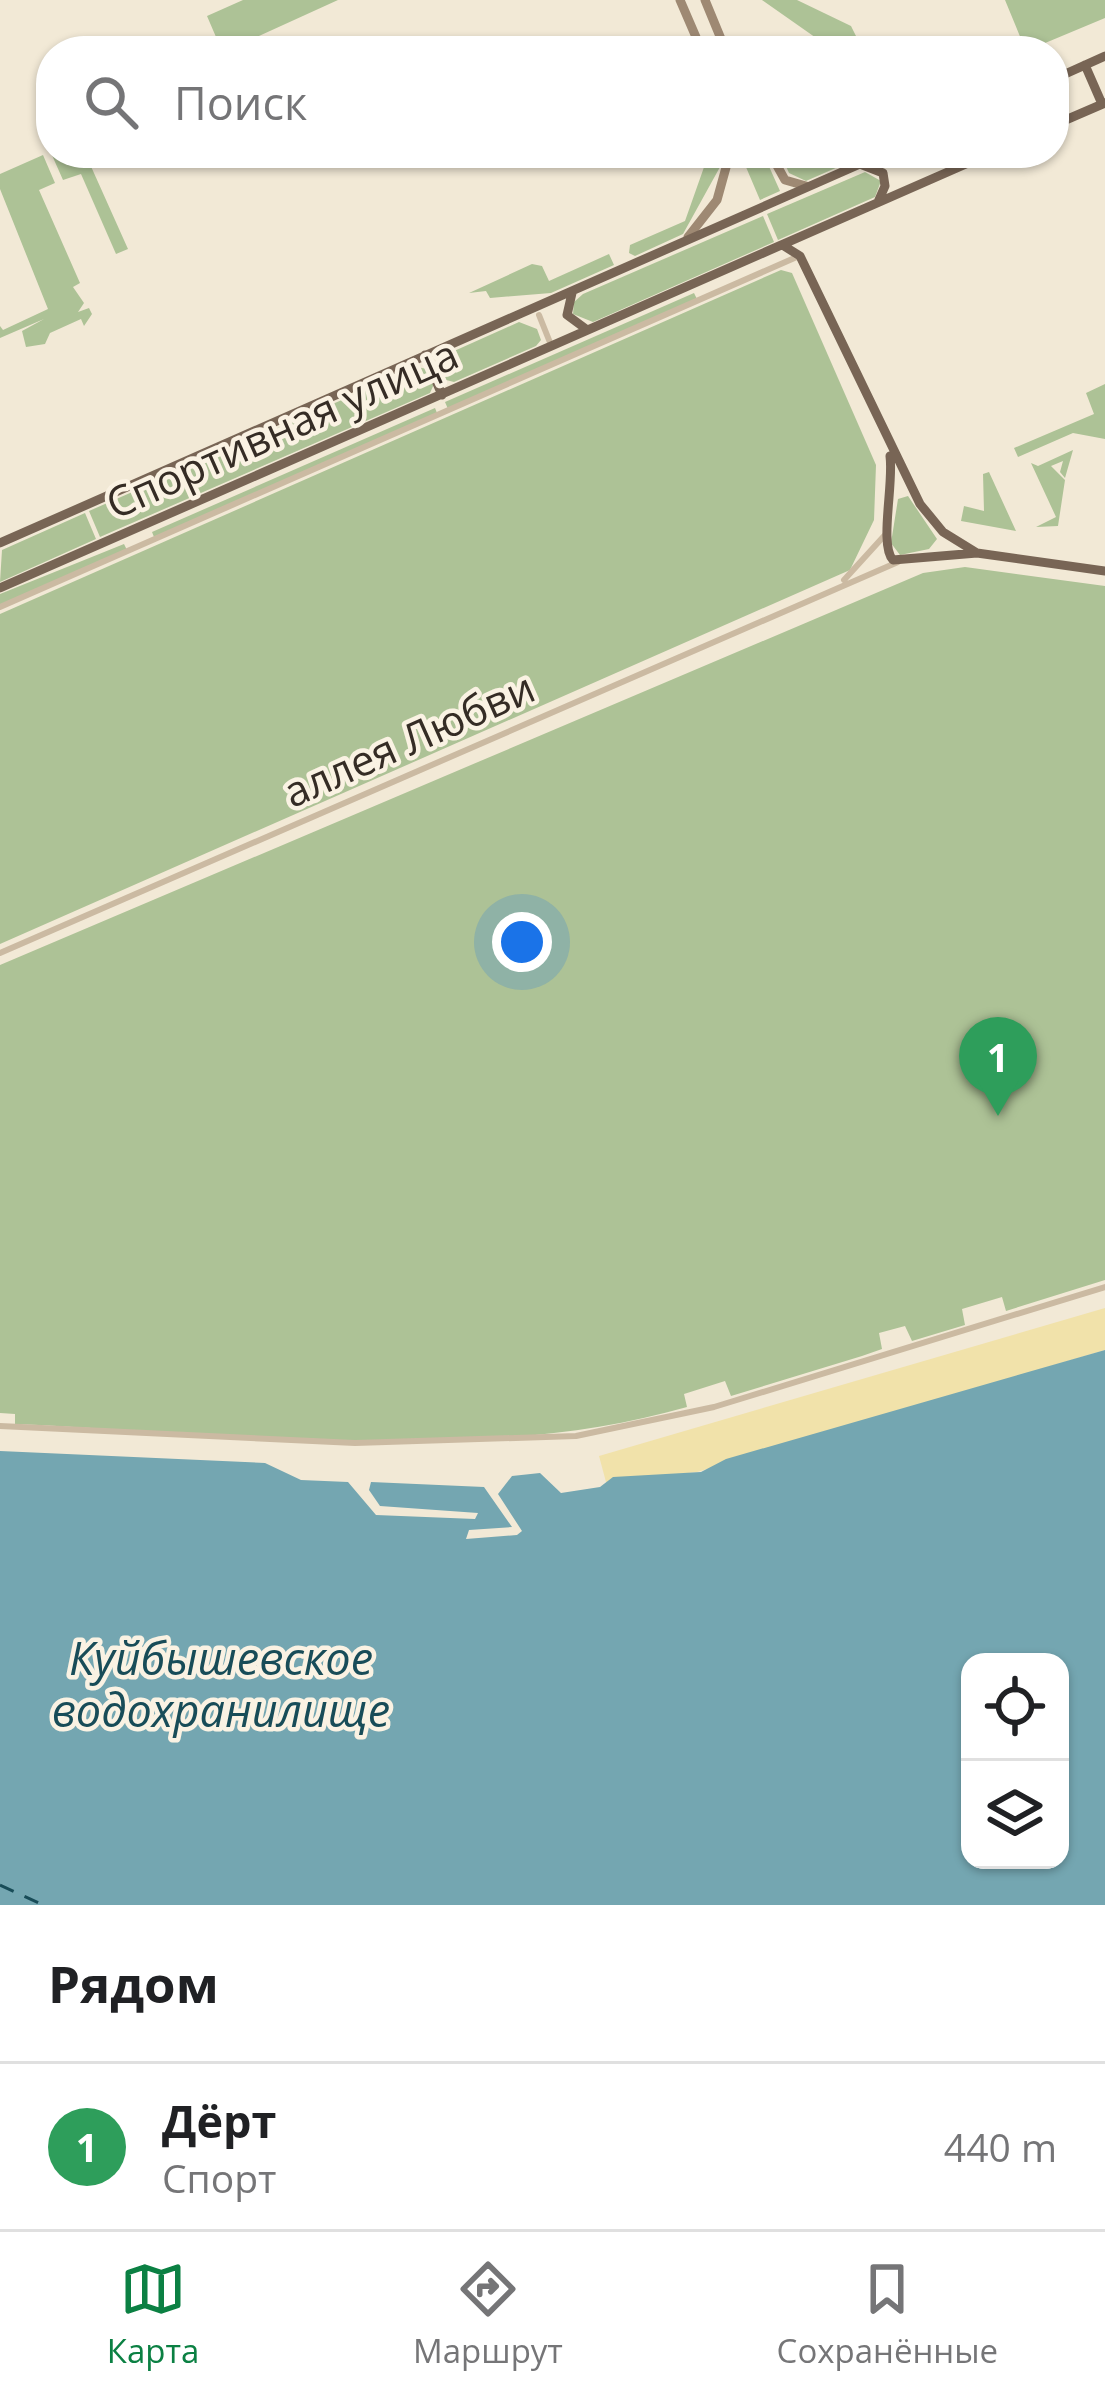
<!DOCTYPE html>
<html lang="ru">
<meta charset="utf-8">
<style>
body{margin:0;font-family:"Open Sans",sans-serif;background:#f6f6f6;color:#202124}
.controls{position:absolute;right:36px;bottom:36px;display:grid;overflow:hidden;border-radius:24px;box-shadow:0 3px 9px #0004}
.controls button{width:108px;height:108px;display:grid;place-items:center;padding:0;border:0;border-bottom:3px solid #e0e0e0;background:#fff;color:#202124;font:60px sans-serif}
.you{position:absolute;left:522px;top:942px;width:42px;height:42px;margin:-30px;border:9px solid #fff;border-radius:50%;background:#1a73e8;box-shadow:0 0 0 18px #1a73e833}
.badge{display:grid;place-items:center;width:78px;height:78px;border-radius:50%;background:#0b8043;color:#fff;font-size:39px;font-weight:700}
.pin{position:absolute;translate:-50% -99px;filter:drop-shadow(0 3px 6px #0008)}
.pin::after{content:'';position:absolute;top:63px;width:42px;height:36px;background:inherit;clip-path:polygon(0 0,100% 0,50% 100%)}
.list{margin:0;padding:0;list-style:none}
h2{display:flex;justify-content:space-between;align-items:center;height:156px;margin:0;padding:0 48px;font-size:51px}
h2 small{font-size:39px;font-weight:400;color:#757577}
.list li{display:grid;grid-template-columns:78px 1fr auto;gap:36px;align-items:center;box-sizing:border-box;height:168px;padding:0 48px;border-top:3px solid #e0e0e0}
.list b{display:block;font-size:45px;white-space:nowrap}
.list p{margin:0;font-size:39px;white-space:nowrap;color:#757577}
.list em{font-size:39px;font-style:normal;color:#757577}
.icon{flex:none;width:66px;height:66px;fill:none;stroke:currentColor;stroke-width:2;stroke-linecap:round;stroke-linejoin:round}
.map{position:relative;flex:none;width:1105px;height:1905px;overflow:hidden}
.search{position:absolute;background:#fff;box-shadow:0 3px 9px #0004;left:36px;right:36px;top:36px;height:132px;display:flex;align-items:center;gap:30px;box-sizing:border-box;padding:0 42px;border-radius:48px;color:#757577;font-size:45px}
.sheet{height:324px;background:#fff}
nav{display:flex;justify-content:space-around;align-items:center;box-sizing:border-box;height:168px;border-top:3px solid #e0e0e0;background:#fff;font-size:33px;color:#757577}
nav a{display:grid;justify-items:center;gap:6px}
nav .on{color:#0b8043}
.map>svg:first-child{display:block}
</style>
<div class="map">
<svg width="1105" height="1905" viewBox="0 0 1105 1905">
<rect width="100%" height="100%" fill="#f2e9d6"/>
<path fill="#adc296" d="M243,0H338L250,40L243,51H222L207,16Z
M762,0H797L851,26L856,36L829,47Z
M1005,0H1105V18L1026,51Z
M51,153H85L128,249L116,254L81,174L63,180Z
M709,153L722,155L720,167L683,234L635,256L629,253L630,245L685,221Z
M740,153H763L780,191L760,200Z
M780,153H870L806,181L789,173Z
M43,155L55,183L39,190L80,283L73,287L84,303L78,312L89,308L92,314L84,326L81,319L50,333L45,344L26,347L22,331L44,319L0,338V326L3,330L48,309L0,189V174Z
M865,172L881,181L875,197L778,240L767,214Z
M763,216L774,242L593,322L573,314L574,302L583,294Z
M609,254L614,265L551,293L490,298L486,291L469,293L532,264L542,266L549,281Z
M781,270L792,273L876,465L874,520L850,570L0,944V614Z
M694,293L697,299L448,409L445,402Z
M519,322L537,329L541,340L536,346L454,382L446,380L439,364L443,356Z
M417,367L427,369L434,384L430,393L100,537L89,511Z
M1105,384V439L1073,433L1018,457L1014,448L1094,414L1086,393Z
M435,408L437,413L154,537L152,532Z
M1073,450L1065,478L1060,472L1063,461L1051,466L1065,480L1058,526L1036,527L1056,517L1031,463L1038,466Z
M989,472L1016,531L961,521L964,506L984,511L983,474Z
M908,496L937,539L929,549L900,555L891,543L898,499Z
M85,513L96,539L0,582L2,550Z
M124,544L127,550L0,606V594Z
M965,567L1105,586V1280L1006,1311L1002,1297L962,1309L965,1325L912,1341L905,1326L879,1333L882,1349L862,1356L731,1396L725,1381L684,1394L687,1407C478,1467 231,1433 15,1424V1414L0,1413V965L923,573Z"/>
<path fill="#f1e2aa" d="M1105,1308V1350L697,1472L606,1482L599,1456Z"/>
<path fill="#74a6b1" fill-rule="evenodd" d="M1105,1350V1905H0V1451L265,1463L301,1480L348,1482L376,1515L475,1519L478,1513L380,1506L369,1490L371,1482L484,1487L512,1527L469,1530L466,1539L517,1535L522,1531L498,1494L512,1476L540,1473L561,1493L600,1487L613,1477L701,1472L726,1459ZM970,1662H1060V1860H970Z"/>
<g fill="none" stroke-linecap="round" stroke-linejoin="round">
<path stroke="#184c58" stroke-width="3" stroke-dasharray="15 12" stroke-linecap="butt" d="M0,1885L43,1905"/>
<path stroke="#cbbaa2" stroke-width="6" d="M539,315L551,345
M844,580L884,536
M0,607L799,256
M0,953L898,562
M0,1426L355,1443L576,1436L714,1407L1105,1287"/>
<path stroke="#9e8973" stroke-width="9" d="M680,0L702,51
M705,0L726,51
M770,153L785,180L806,186
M688,237L717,200L730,153"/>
<path stroke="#786555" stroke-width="9" d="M1085,65L1102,104
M1054,79L1105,56
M1054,125L1105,103
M862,163L885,153
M784,246L800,256L920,504L943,532L977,553
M572,293L567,315L586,329
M425,355L442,395
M890,456C894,484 879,545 893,560L977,553L1105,571
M0,543L860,164L883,173L885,186L878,202
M0,588L991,153"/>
</g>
<g text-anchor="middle" stroke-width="9" stroke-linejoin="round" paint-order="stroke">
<g font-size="42" fill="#352c25" stroke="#faf2e3">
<text transform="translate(282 429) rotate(-24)" y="15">Спортивная улица</text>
<text transform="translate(409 740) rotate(-24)" y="15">аллея Любви</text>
</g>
<g font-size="45" font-style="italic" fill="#184c58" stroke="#faf2e3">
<text x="221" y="1675">Куйбышевское<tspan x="221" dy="52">водохранилище</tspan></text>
</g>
</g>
</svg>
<div class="controls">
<button><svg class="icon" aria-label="locate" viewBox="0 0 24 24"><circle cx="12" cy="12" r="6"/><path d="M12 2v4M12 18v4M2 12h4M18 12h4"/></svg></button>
<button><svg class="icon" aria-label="layers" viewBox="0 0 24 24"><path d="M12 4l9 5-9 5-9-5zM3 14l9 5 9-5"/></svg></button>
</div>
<div class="you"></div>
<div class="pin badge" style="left:998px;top:1116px;background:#2e9e5b">1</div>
<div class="search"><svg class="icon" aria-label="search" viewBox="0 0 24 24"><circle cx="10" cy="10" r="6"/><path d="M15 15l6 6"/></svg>Поиск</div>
</div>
<section class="sheet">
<h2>Рядом<small></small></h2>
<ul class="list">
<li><span class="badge" style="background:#2e9e5b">1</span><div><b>Дёрт</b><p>Спорт</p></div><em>440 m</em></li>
</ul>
</section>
<nav>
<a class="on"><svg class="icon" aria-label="map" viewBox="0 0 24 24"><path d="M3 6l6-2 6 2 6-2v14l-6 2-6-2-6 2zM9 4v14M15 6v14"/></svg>Карта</a>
<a><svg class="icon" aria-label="directions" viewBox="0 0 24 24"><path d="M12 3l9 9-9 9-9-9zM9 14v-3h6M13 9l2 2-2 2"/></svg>Маршрут</a>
<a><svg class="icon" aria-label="saved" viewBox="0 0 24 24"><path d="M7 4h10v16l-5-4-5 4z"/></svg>Сохранённые</a>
</nav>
